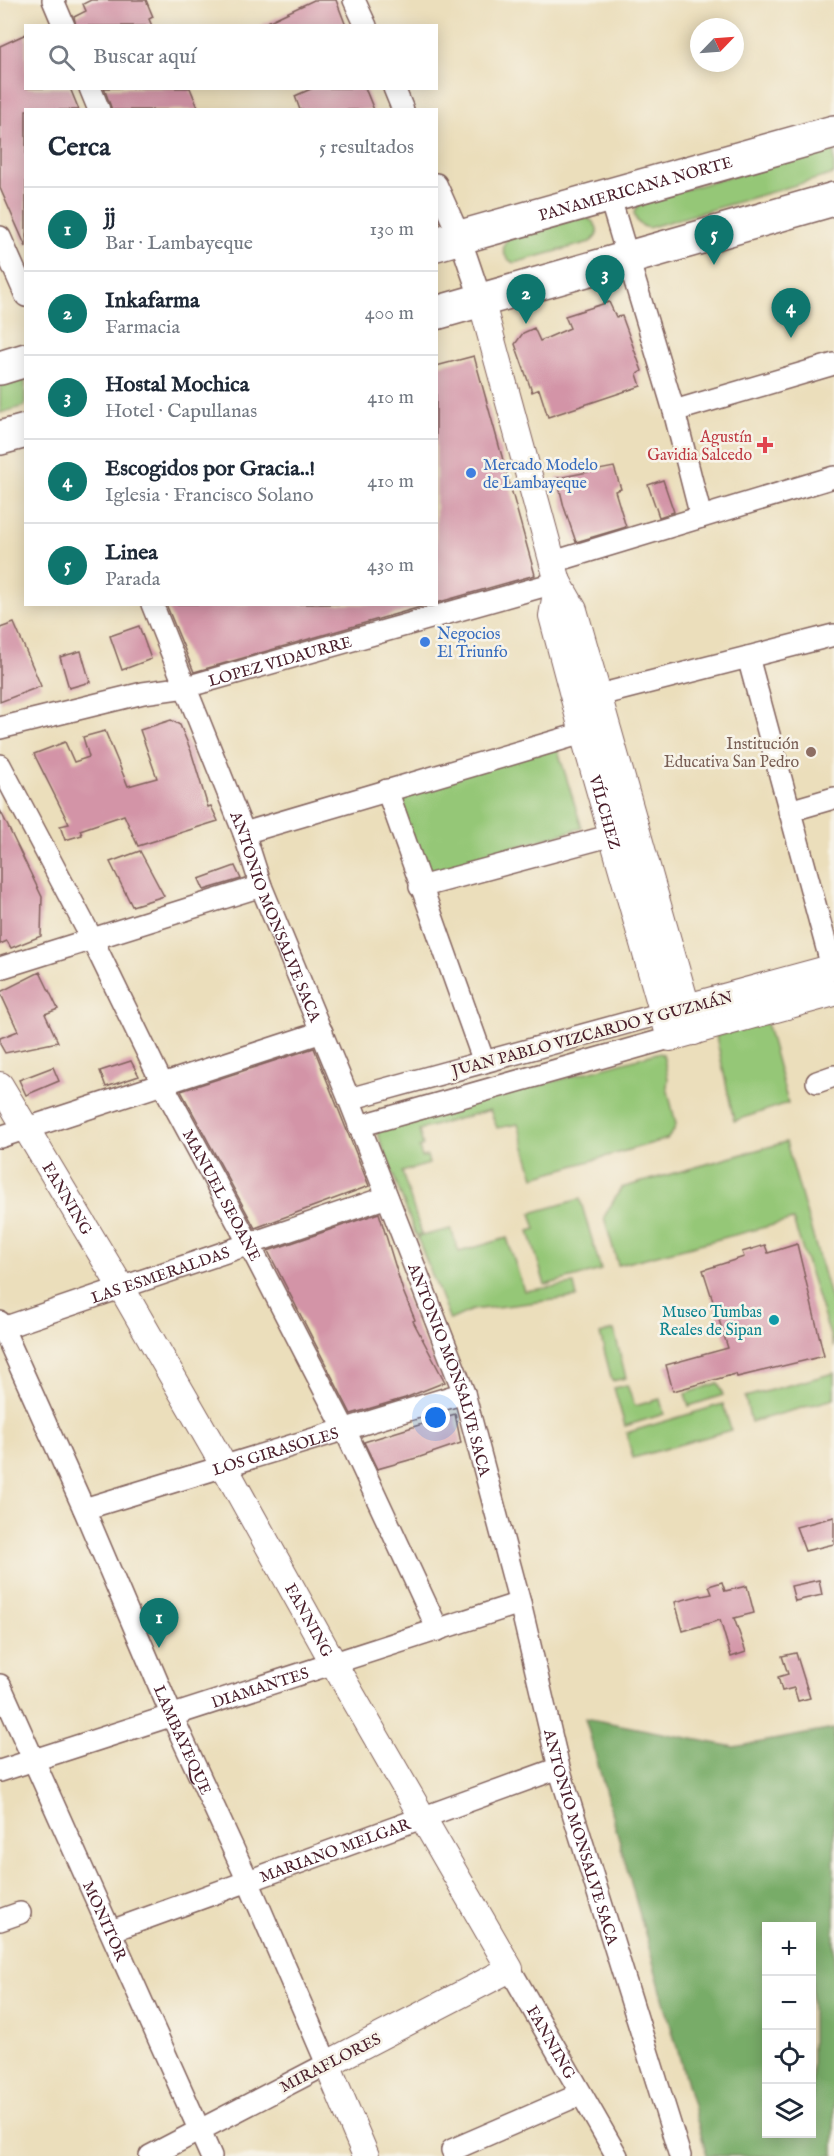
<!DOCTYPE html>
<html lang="es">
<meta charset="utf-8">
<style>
body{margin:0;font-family:"IM FELL English",serif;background:#f2f2f3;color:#1f2937}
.controls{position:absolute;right:18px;bottom:18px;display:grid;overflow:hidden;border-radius:0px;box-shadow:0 3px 15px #0003}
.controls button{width:54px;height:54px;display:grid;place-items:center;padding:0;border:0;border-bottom:2px solid #e0e1e3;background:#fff;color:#1f2937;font:30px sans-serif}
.compass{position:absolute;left:690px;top:18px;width:54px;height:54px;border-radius:50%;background:#fff;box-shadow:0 3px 15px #0003;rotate:65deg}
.you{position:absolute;left:436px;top:1418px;width:21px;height:21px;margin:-15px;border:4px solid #fff;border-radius:50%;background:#1a73e8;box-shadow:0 0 0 9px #1a73e833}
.badge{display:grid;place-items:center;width:39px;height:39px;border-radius:50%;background:#0f766e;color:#fff;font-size:20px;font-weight:700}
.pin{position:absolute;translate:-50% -50px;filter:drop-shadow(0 2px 3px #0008)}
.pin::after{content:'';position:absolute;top:32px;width:21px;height:18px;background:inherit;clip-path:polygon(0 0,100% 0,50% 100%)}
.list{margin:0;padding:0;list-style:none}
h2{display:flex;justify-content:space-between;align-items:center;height:78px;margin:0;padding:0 24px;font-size:26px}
h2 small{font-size:20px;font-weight:400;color:#747a83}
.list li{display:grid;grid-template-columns:39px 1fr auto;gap:18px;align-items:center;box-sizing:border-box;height:84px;padding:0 24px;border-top:2px solid #e0e1e3}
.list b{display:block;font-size:22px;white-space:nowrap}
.list p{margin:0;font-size:20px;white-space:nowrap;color:#747a83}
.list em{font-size:20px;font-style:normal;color:#747a83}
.icon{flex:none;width:33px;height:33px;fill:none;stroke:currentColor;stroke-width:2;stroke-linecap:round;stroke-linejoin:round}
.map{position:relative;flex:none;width:834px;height:2156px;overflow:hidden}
.search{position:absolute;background:#fff;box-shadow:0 3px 15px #0003;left:24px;top:24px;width:414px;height:66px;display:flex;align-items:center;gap:15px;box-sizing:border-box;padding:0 21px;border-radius:0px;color:#747a83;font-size:22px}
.panel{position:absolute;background:#fff;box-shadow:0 3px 15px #0003;left:24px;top:108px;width:414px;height:498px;border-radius:0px}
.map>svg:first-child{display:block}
</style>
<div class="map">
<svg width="834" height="2156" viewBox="0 0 834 2156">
<rect width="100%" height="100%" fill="#f7f3e8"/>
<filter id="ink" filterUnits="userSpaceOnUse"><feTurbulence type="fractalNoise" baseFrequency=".0167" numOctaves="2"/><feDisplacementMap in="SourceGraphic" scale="12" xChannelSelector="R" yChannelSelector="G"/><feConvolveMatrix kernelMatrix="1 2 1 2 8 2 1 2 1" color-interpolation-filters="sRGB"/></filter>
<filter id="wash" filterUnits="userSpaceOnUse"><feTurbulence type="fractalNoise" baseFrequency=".008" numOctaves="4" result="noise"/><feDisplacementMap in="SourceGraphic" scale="24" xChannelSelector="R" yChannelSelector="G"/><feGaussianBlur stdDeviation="1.35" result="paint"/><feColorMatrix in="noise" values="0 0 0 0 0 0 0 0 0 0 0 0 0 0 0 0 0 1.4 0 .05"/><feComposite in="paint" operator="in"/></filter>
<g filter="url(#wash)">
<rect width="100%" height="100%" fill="#ebdebb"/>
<path fill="#95c777" stroke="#707351" stroke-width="1.5" d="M834,146V174L648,228C639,225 636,222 634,212L639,203Z
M583,216C596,221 604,233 590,242L514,263C504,258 500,250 507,239Z
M25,376V406L0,413V384Z
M556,744L582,828L424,874L394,790Z
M766,1022L788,1103L734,1121L716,1036Z
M657,1053L663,1054L668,1078L667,1087L676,1124L673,1132L667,1139L534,1177L518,1124L497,1128L490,1110L419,1130L423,1146L419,1148L422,1157L427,1156L429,1164L402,1172L422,1235H416L376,1130Z
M786,1142L834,1310V1348L793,1220L618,1265L604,1217L621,1188Z
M580,1199L601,1270L545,1285L529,1231L536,1229L531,1213Z
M451,1229L459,1252L507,1238L524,1291L574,1284L577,1297L472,1310L450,1320L417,1237Z
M614,1330L626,1378L612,1381L600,1334Z
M834,1373V1399L751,1422L745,1397Z
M718,1383L723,1395L689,1406L685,1394Z
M627,1385L635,1406L660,1399L664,1414L625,1426L614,1388Z
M723,1404L731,1430L633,1458L626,1433Z"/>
<path fill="#78ac68" stroke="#61664a" stroke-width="1.5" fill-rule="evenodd" d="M585,1718L734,1747L834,1729V2156H707ZM766,1926H812V2134H766Z"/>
<g id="blocks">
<path fill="#d394a7" d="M91,0H146L153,17L149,19L152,26H76L74,17L86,11L83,4Z
M314,0H336L346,26H259Z
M26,34V88H70L79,110H26V247L0,188V46Z
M104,88H190L199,110H112Z
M313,88H365L374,110H300L295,96Z
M609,302L616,317L622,316L642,371L637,374L641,386L548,417L539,389L532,392L515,344L523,333L534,328L540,341L570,328L565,316Z
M474,356L535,575L436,603V366Z
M614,467L621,489L615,491L626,527L576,542L564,507L557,478Z
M663,480L674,512L659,517L648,485Z
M166,604H431L194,672Z
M14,623L41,686L0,702V628Z
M139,626L151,659L122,670L110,636Z
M81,651L90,682L69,688L60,657Z
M171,720L180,725L191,751L208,807L211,806L218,821L138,846L124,815L80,830L82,835L65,840L60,826L69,824L34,754L65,742L74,762L89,757L83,737L105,731L128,786L157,778L140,730Z
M0,810L42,897L41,936L11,948L7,941L0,944Z
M140,851L164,896L132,906L110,862Z
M235,866L241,879L204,890L199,879Z
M40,972L58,1009L45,1014L58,1042L5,1053L0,1044V1038L18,1031L0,992Z
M314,1048L369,1186L255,1228L181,1091Z
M131,1061L139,1076L106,1087L100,1071Z
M53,1067L59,1081L26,1095L19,1080Z
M379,1213L403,1291L415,1320L413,1321L445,1382L405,1398L351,1414L268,1251Z
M797,1244L824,1356L737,1377L736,1374L673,1391L666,1365L728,1348L703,1270L744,1257L742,1252L765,1245L768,1253Z
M455,1414L461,1443L420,1457L377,1469L364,1442Z
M834,1517V1544L805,1551L796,1527Z
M819,1580L822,1595L795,1601L791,1586Z
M722,1582L725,1591L747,1586L754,1613L734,1618L746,1652L731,1657L720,1620L683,1631L675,1602L701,1595L702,1596L712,1594L709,1586Z
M796,1653L810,1698L798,1701L794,1688L782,1691L778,1677L788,1674L782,1656Z"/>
</g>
</g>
<g filter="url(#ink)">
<use href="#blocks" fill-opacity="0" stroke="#82625d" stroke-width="1.5"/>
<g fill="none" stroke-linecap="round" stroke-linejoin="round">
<defs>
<g id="minor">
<path d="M53,0L64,26"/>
<path d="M354,0L366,26"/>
<path d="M90,88L99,110"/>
<path d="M394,88L403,110"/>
<path d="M436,184L460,238L481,300"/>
<path d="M609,195L674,411L701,517"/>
<path d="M0,237L26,296"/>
<path d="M674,411L834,364"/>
<path d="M553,562L834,477"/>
<path id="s1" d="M152,604L244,833L261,886L349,1099L464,1393L520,1603L559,1768L680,2156"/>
<path d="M748,657L832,967"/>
<path d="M599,695L834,635"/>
<path id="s2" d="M0,728L143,693L186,687L558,582"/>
<path id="s3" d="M0,765L92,939L162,1083L249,1244L345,1430L438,1630"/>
<path d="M387,790L484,1062"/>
<path d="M789,811L834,798"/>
<path d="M244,833L583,733"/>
<path d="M420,887L613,835"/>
<path d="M0,968L261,886"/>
<path d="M817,1082L834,1076"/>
<path d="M349,1099L663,1013"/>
<path d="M359,1126L670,1038"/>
<path d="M0,1137L322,1032"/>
<path id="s4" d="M0,1322L84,1509L172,1716L248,1881L327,2064L150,2156"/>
<path id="s5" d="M3,1328L387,1197"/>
<path id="s6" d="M84,1509L464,1393"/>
<path id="s7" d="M0,1685L211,2156"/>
<path id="s8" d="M0,1771L520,1603"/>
<path d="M0,1920L20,1913"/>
<path id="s9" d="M111,1931L559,1768"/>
<path id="s10" d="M510,1969L617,2156"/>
<path d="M452,2150L581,2094"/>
</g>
<g id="tertiary">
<path id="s11" d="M481,300L558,582L552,616L583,733L670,1038L834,993"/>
<path d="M558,582L574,610L694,1032"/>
<path d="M672,1011L834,967"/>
<path id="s12" d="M0,1085L121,1287L224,1466L334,1664L510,1969L327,2064L366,2156"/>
</g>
<g id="trunk">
<path id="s13" d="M436,244L834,132"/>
<path d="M436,313L834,199"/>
<path d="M0,368L26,360"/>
<path d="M0,438L26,431"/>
</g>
</defs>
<use href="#minor" stroke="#82625d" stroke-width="24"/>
<use href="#tertiary" stroke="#82625d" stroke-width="28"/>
<use href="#trunk" stroke="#82625d" stroke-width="36"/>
<use href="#minor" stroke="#fff" stroke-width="21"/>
<use href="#tertiary" stroke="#fff" stroke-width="26"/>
<use href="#trunk" stroke="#fff" stroke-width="33"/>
</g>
</g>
<path fill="#e0444e" stroke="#f7f3e8" stroke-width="2" d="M762 436h6v6h6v6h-6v6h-6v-6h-6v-6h6z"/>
<g fill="#3f7fe0" stroke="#f7f3e8" stroke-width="2">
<circle cx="471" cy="473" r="6"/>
<circle cx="425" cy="642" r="6"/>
</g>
<circle fill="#8d6e63" stroke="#f7f3e8" stroke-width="2" cx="811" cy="752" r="6"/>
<circle fill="#0f9aa8" stroke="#f7f3e8" stroke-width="2" cx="774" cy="1320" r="6"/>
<g text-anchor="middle" stroke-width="5" stroke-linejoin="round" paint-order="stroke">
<g font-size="16" fill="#4a1f2b" stroke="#f7f3e8">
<text dy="6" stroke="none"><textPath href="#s13" startOffset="207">PANAMERICANA NORTE</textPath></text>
<text dy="6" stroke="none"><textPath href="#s2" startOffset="288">LOPEZ VIDAURRE</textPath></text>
<text dy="6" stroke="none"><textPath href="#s11" startOffset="530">VÍLCHEZ</textPath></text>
<text dy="6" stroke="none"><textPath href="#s1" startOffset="336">ANTONIO MONSALVE SACA</textPath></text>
<text transform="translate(592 1033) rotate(-15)" y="6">JUAN PABLO VIZCARDO Y GUZMÁN</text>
<text dy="6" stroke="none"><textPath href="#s3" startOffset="484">MANUEL SEOANE</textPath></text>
<text dy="6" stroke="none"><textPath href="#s12" startOffset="132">FANNING</textPath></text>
<text dy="6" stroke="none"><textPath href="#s5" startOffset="166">LAS ESMERALDAS</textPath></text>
<text dy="6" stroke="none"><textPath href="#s1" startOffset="822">ANTONIO MONSALVE SACA</textPath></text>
<text dy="6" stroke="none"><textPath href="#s6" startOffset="200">LOS GIRASOLES</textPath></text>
<text dy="6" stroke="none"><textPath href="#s12" startOffset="618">FANNING</textPath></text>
<text dy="6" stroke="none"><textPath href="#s8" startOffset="273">DIAMANTES</textPath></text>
<text dy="6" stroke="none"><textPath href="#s4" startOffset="456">LAMBAYEQUE</textPath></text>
<text dy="6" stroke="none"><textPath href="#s1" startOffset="1308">ANTONIO MONSALVE SACA</textPath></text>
<text dy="6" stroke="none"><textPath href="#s9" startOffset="238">MARIANO MELGAR</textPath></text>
<text dy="6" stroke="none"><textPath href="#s7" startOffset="258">MONITOR</textPath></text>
<text dy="6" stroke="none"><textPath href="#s10" startOffset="84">FANNING</textPath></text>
<text transform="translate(330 2062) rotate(-27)" y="6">MIRAFLORES</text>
</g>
<g font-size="16" fill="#be3a42" stroke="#f7f3e8" text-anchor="end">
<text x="752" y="442">Agustín<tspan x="752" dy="18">Gavidia Salcedo</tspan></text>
</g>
<g font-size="16" fill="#366cbe" stroke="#f7f3e8" text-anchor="start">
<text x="483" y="470">Mercado Modelo<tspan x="483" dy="18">de Lambayeque</tspan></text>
<text x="437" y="639">Negocios<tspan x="437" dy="18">El Triunfo</tspan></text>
</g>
<g font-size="16" fill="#785e54" stroke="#f7f3e8" text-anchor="end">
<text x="799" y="749">Institución<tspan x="799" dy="18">Educativa San Pedro</tspan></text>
</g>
<g font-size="16" fill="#0d838f" stroke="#f7f3e8" text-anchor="end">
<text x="762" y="1317">Museo Tumbas<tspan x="762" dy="18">Reales de Sipan</tspan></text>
</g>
</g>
</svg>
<div class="controls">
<button>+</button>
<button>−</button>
<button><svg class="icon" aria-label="locate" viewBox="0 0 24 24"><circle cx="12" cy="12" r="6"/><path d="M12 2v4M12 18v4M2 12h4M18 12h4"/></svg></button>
<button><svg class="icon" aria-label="layers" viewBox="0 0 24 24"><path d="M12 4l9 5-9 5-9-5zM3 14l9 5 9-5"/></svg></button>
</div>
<svg class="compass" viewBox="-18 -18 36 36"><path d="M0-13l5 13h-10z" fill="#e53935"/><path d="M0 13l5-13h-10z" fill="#747a83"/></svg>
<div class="you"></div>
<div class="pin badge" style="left:159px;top:1648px">1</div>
<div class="pin badge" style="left:526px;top:324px">2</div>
<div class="pin badge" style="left:605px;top:305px">3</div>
<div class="pin badge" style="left:791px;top:338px">4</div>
<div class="pin badge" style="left:714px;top:265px">5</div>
<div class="search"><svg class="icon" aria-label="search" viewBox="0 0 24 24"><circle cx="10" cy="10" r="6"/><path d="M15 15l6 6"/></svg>Buscar aquí</div>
<section class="panel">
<h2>Cerca<small>5 resultados</small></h2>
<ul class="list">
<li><span class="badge">1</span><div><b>jj</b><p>Bar · Lambayeque</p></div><em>130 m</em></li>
<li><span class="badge">2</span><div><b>Inkafarma</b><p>Farmacia</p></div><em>400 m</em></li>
<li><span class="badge">3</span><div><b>Hostal Mochica</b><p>Hotel · Capullanas</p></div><em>410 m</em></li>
<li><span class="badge">4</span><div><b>Escogidos por Gracia..!</b><p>Iglesia · Francisco Solano</p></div><em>410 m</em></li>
<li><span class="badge">5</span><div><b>Linea</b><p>Parada</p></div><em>430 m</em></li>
</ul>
</section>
</div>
